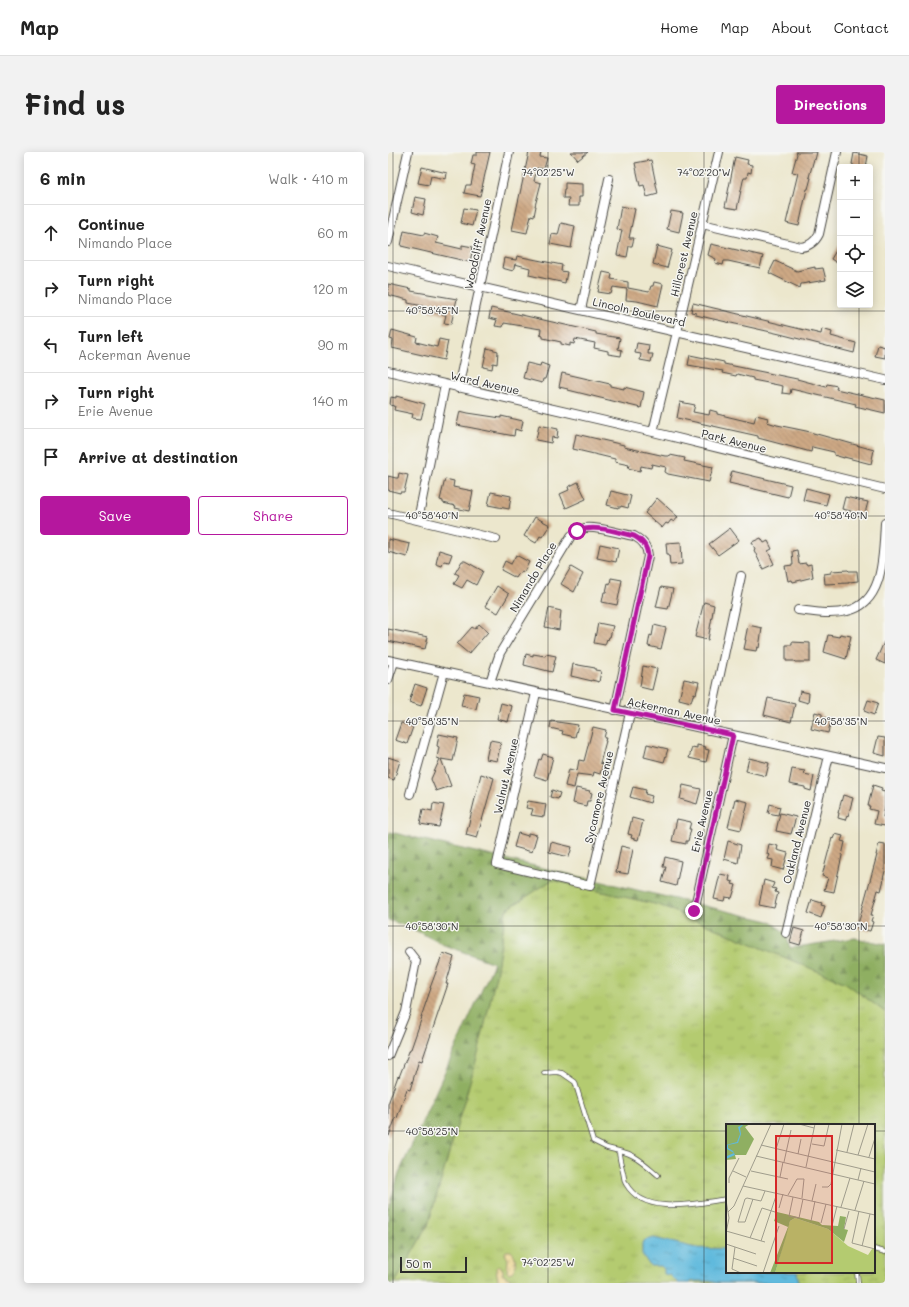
<!DOCTYPE html>
<meta charset="utf-8">
<style>
body{margin:0;font-family:Mali,sans-serif;background:#f2f2f2;color:#222}
.controls{position:absolute;right:12px;top:12px;display:grid;overflow:hidden;border-radius:4px;box-shadow:0 2px 10px #0003}
.controls button{width:36px;height:36px;display:grid;place-items:center;padding:0;border:0;border-bottom:1px solid #e0e0e0;background:#fff;color:#222;font:20px sans-serif}
.scale{position:absolute;left:12px;bottom:10px;width:67px;box-sizing:border-box;padding-left:4px;border:2px solid #2b2b2b;border-top:0;font-size:11px;line-height:14px;white-space:nowrap;color:#2b2b2b;-webkit-text-stroke:3px #f6f6f2;paint-order:stroke}
.stop{position:absolute;width:12px;height:12px;margin:-9px;border:3px solid #b5179e;border-radius:50%;background:#fff}
.stop.end{background:#b5179e;border-color:#fff;box-shadow:0 1px 4px #0008}
.list{margin:0;padding:0;list-style:none}
h2{display:flex;justify-content:space-between;align-items:center;height:52px;margin:0;padding:0 16px;font-size:17px}
h2 small{font-size:13px;font-weight:400;color:#767676}
.list li{display:grid;grid-template-columns:26px 1fr auto;gap:12px;align-items:center;box-sizing:border-box;height:56px;padding:0 16px;border-top:1px solid #e0e0e0}
.list b{display:block;font-size:15px;white-space:nowrap}
.list p{margin:0;font-size:13px;white-space:nowrap;color:#767676}
.list em{font-size:13px;font-style:normal;color:#767676}
.actions{display:flex;gap:8px;padding:12px 16px}
.actions a{flex:1;padding:9px 0;border:1px solid #b5179e;border-radius:4px;text-align:center;font-size:14px;color:#b5179e}
.actions .main{background:#b5179e;color:#fff}
.icon{flex:none;width:22px;height:22px;fill:none;stroke:currentColor;stroke-width:2;stroke-linecap:round;stroke-linejoin:round}
.map{position:relative;flex:none;width:497px;height:1131px;overflow:hidden;border-radius:4px}
header{display:flex;align-items:center;gap:24px;box-sizing:border-box;height:56px;padding:0 20px;background:#fff;border-bottom:1px solid #e0e0e0}
header strong{font-size:19px}
nav{display:flex;gap:22px;margin-inline-start:auto;font-size:14px}
.intro{display:flex;align-items:center;justify-content:space-between;box-sizing:border-box;height:96px;padding:0 24px}
h1{margin:0;font-size:28px}
.button{padding:10px 18px;border-radius:4px;background:#b5179e;color:#fff;font-size:14px;font-weight:700}
main{display:flex;gap:24px;padding:0 24px}
aside{flex:1;background:#fff;border-radius:4px;box-shadow:0 2px 10px #0003}
.map>svg:first-child{display:block}
</style>
<header>
<strong>Map</strong>
<nav><a>Home</a><a>Map</a><a>About</a><a>Contact</a></nav>
</header>
<div class="intro"><h1>Find us</h1><a class="button">Directions</a></div>
<main>
<aside>
<h2>6 min<small>Walk · 410 m</small></h2>
<ul class="list">
<li><svg class="icon" aria-label="ahead" viewBox="0 0 24 24"><path d="M12 20V5M6 11l6-6 6 6"/></svg><div><b>Continue</b><p>Nimando Place</p></div><em>60 m</em></li>
<li><svg class="icon" aria-label="right" viewBox="0 0 24 24"><path d="M7 20v-9h11M14 6l5 5-5 5"/></svg><div><b>Turn right</b><p>Nimando Place</p></div><em>120 m</em></li>
<li><svg class="icon" aria-label="left" viewBox="0 0 24 24"><path d="M17 20v-9H6M10 6l-5 5 5 5"/></svg><div><b>Turn left</b><p>Ackerman Avenue</p></div><em>90 m</em></li>
<li><svg class="icon" aria-label="right" viewBox="0 0 24 24"><path d="M7 20v-9h11M14 6l5 5-5 5"/></svg><div><b>Turn right</b><p>Erie Avenue</p></div><em>140 m</em></li>
<li><svg class="icon" aria-label="arrive" viewBox="0 0 24 24"><path d="M6 21V4h12l-3 4 3 4H6"/></svg><div><b>Arrive at destination</b></div></li>
</ul>
<div class="actions"><a class="main">Save</a><a>Share</a></div>
</aside>
<div class="map">
<svg width="497" height="1131" viewBox="0 0 497 1131">
<defs>
<pattern id="grass-tufts" width="24" height="20" patternUnits="userSpaceOnUse"><rect width="24" height="20" fill="#b4cb70"/><path d="M3 7l-1-3M5 7V3M7 7l1-3M15 17l-1-3M17 17v-4M19 17l1-3" fill="none" stroke="#9bae61"/></pattern>
<pattern id="forest-firs" width="22" height="20" patternUnits="userSpaceOnUse"><rect width="22" height="20" fill="#8faf62"/><path d="M5 1l3.5 6h-7zM16 11l3.5 6h-7z" fill="#758f51"/></pattern>
<pattern id="sand-dots" width="8" height="8" patternUnits="userSpaceOnUse"><rect width="8" height="8" fill="#eeda9e"/><path d="M2 2h.1M6 6h.1" fill="none" stroke="#cb8" stroke-width="1.8" stroke-linecap="round"/></pattern>
<pattern id="water-ripples" width="26" height="14" patternUnits="userSpaceOnUse"><rect width="26" height="14" fill="#60badd"/><path d="M2 4q2-2 4 0t4 0M15 11q2-2 4 0t4 0" fill="none" stroke="#4f97b3"/></pattern>
<pattern id="building-back-hatch" width="6" height="6" patternUnits="userSpaceOnUse"><rect width="6" height="6" fill="#cea985"/><path d="M-1 5l2 2M0 0l6 6M5-1l2 2" fill="none" stroke="#a78a6d"/></pattern>
</defs>
<rect width="100%" height="100%" fill="#f6f6f2"/>
<filter id="ink" filterUnits="userSpaceOnUse"><feTurbulence type="fractalNoise" baseFrequency=".025" numOctaves="2"/><feDisplacementMap in="SourceGraphic" scale="8" xChannelSelector="R" yChannelSelector="G"/><feConvolveMatrix kernelMatrix="1 2 1 2 8 2 1 2 1" color-interpolation-filters="sRGB"/></filter>
<filter id="wash" filterUnits="userSpaceOnUse"><feTurbulence type="fractalNoise" baseFrequency=".012" numOctaves="4" result="noise"/><feDisplacementMap in="SourceGraphic" scale="16" xChannelSelector="R" yChannelSelector="G"/><feGaussianBlur stdDeviation="0.9" result="paint"/><feColorMatrix in="noise" values="0 0 0 0 0 0 0 0 0 0 0 0 0 0 0 0 0 1.4 0 .05"/><feComposite in="paint" operator="in"/></filter>
<g filter="url(#wash)">
<rect width="100%" height="100%" fill="#ece7cd"/>
<path fill="url(#grass-tufts)" stroke="#707b4e" fill-rule="evenodd" d="M164,728L271,753L458,831L497,860V1131H7L40,1073L90,902L108,823L118,758ZM339,973H486V1120H339Z"/>
<path fill="url(#forest-firs)" stroke="#5d6d46" d="M2,680L381,769L398,781L402,796L467,786L497,792V860L458,831L271,753L164,728L118,758L108,823L90,902L40,1073L7,1131H0V1058L11,1021L106,811L56,793L21,775L0,768V686Z"/>
<path fill="url(#sand-dots)" stroke="#8c8264" d="M118,1099H123C129,1105 128,1111 126,1119L121,1121L119,1120L120,1107L117,1102Z
M111,1113L115,1118V1123L126,1129L127,1131H112L110,1129L108,1116Z"/>
<path fill="url(#water-ripples)" stroke="#467284" d="M266,1086L308,1096L339,1097V1120H409L411,1131H330L322,1129H303L301,1131H290L282,1123L276,1122V1117L273,1114H262L254,1102V1091L257,1088Z"/>
<g id="blocks">
<path fill="url(#building-back-hatch)" d="M89,0H102L92,44L76,41L78,33H83L87,13L83,12L85,3H89Z
M141,0H153L152,5L159,6L156,17L149,16L146,29L153,31L147,54H148L146,64L143,63L139,81L124,78Z
M183,0H200L190,8Z
M408,0H429L427,8L426,7L421,25L423,26L420,37H419L411,74L398,71L410,21L404,20L409,2Z
M466,1L480,4L478,15H465V12H464Z
M347,5L360,8L359,12L364,13L363,21L360,20L359,26H356L355,29L349,57L337,55Z
M263,8L270,42L259,45L256,33L252,34L247,11Z
M34,15L59,21L58,27L43,24L41,33L30,31Z
M177,31L194,32V45H191V54H180L181,46H175L176,37H177Z
M27,45L38,47L35,63L24,60Z
M233,54L247,57L241,86H246L244,94H241L239,105L229,103L234,78L229,77Z
M76,56L88,58L84,74L73,71Z
M283,59L295,61L291,80L279,77Z
M173,71L187,74L183,96L162,92L164,82L170,83Z
M16,79L36,83V81L50,85L48,91L74,97V93L85,95L82,110L13,94Z
M323,92L375,104L372,116L340,109H336L335,113L327,111L328,107L320,103Z
M452,92V113L443,107Z
M269,94L284,98L279,116L265,112Z
M129,104L174,113L173,119L179,120L177,131L141,123L142,116L127,112L125,119L114,116L116,106L128,108Z
M387,109L409,119L427,115V117L435,116L438,128L413,132L412,136L381,121Z
M215,120L224,122L223,127L240,130V136L261,140L263,134H265L266,130L275,132L270,154L249,149L238,148L239,137L225,135L223,142L210,140Z
M0,132L23,137V139L69,147L63,172L56,171L58,163L41,159L35,157V154L20,151V148L0,143Z
M305,151L433,182L434,177L444,180L443,184L468,191L466,201L392,182L312,164L308,163V161L303,160Z
M103,156L208,180V182L232,186L230,197L234,198L233,204L220,202V199L206,196L207,191L187,187L186,192L182,191V194L173,192V190L155,186V184L152,183L153,177L116,171L115,175L107,174L109,168L101,166Z
M4,178L29,185L28,190L49,195L51,187L60,189L56,208L4,196L5,188L2,187Z
M249,191L261,193L260,202H265L263,210L252,208L253,202L247,201Z
M490,193L497,195V206L487,204Z
M99,196L110,199L109,212L105,211L104,217L95,215Z
M302,203L336,210V212L409,227L438,235L439,232L449,234L448,237L452,238L497,248V261L467,254L468,252L403,237L402,242L394,241L395,234L365,228V226L349,222L348,224L334,221L335,219L300,213Z
M139,211L152,214L153,211L161,214L157,227H155L154,231L135,226Z
M174,221L222,232V234L236,237V235L256,240L253,256L180,238V237L171,235Z
M8,244L37,252L33,267L24,266L25,262L6,258L7,254L2,253L3,245L8,246Z
M292,250L307,253L305,260L321,263L322,258L329,260V262L358,269V268L366,270L368,263L380,266L379,270L389,273L418,279L486,298L483,312L456,305V306L446,303V300L424,295L423,300L370,286V284L289,266Z
M72,259L80,261L113,266V264L135,269L133,279L127,277L126,284L69,273Z
M151,273L170,277L169,286L164,285L163,291L148,288Z
M188,282L236,293V295L277,304H281L282,303L297,306L296,309L325,315L321,330L280,322L277,320L278,315L264,312L263,316L253,314L252,319L240,316L241,313L227,310V307L185,297Z
M344,319L403,333L400,345L341,331Z
M11,321L20,323L16,340H12V341L0,338V324L8,326H10Z
M57,327L66,329L65,335L85,339L81,359L67,356L68,354L55,351V349L52,348Z
M190,330L198,347L178,356L172,342L181,338L180,335Z
M418,336L441,342L438,353L415,348Z
M223,339L243,344L240,356L233,354V355H230V356L219,353Z
M103,340L123,344L121,357L100,353Z
M457,345L480,350L476,365L463,362V359L454,357Z
M269,346L290,365L286,370L283,368L280,372L278,371L274,376L257,361Z
M147,365L162,373L154,385L152,384L148,391L136,384Z
M342,376L351,388L330,403L321,392Z
M373,386L376,391L380,389L384,397L380,399L386,412L375,417L366,398L367,397L364,390Z
M0,387L22,392L19,405L0,400Z
M293,390L294,412L282,413L281,402H279L278,391Z
M212,392L231,396L228,410L209,406Z
M51,398L64,402L61,410L56,409L54,414L48,412Z
M409,398L411,412L418,411L419,413L423,412L425,425L405,430L404,428L400,429L397,414L405,413L404,399Z
M128,403L141,410L136,420L134,419L132,422L131,421L128,426L113,418L117,409L123,412Z
M74,409H77L95,419L88,433L79,428L74,436L66,432L71,423L67,421Z
M183,415L195,422L186,440L173,432Z
M460,418L461,419H469L470,429L461,430V431L437,432L436,422L443,421V419Z
M223,426L234,428L229,453L214,450L216,440H218L220,431L222,432Z
M109,434L121,442L110,461L97,454Z
M273,435L285,437L280,457L268,455Z
M316,450L326,453L320,488L307,485Z
M161,456L173,459L171,478L157,475Z
M210,471L225,474L222,485H221L220,488L219,487L217,493L206,491Z
M91,472L100,480L81,502L69,492L84,475L87,477Z
M266,473L278,476L273,497L260,494L262,483L264,484Z
M360,473L374,476L371,496L369,495L368,499L356,497L358,488H357Z
M0,477L40,485L37,497L0,489Z
M452,482L463,484L458,507L436,500L440,483L451,485Z
M497,488V512L488,508Z
M404,490L422,491V510H407L406,509H398V493H404Z
M138,502L145,504V502L157,504L158,502L168,504L164,520L136,513Z
M185,512L207,516V518L213,519L211,530L204,528V529L183,524Z
M255,514L269,517L264,538L252,535Z
M296,527L311,530L308,542L306,541V543H305L303,550L291,547Z
M27,532L39,536L33,554L21,550Z
M412,539L421,541L420,551L410,548Z
M76,541L91,544L88,557L73,554Z
M380,546L407,552L403,570L376,563Z
M480,548L490,551L486,563L476,559Z
M113,551L124,554L120,570L109,567Z
M427,560L434,562V565L443,567L440,581L423,577Z
M163,569L190,573L187,585L174,582L175,579L162,576Z
M13,571L25,575L19,592L7,588Z
M205,575L218,578L216,586H218L217,589H218L212,611L215,612L212,622L206,620L205,624L189,622L186,636L177,634L181,617L189,619L191,608L196,609Z
M51,582L70,586L65,609L53,607L63,634L48,639L43,627L52,607L49,606L51,595L49,594Z
M490,585L497,586V604L486,601Z
M102,588L113,590L109,609L98,607Z
M259,592L280,597L276,610L256,605Z
M309,593L318,595L317,597L321,598L318,610L301,606L304,595L309,596Z
M155,602L165,605L159,628L146,624L151,607L153,608Z
M0,605L12,609L6,628L0,626Z
M361,606L381,611L378,624L358,619Z
M404,617L417,619L416,622L426,624L423,639L417,637V635L401,632Z
M93,622L106,626L89,686L78,683Z
M295,633L313,637L309,652L292,647Z
M485,633L494,636L493,639L497,640V655L495,665H497V674L486,672L489,659L481,657L482,654H480Z
M245,635L258,638L257,642L264,644L262,651L242,645Z
M188,636L202,639L201,640L204,641L202,649H199L198,654L185,651Z
M164,638L172,641L170,647L162,645Z
M455,643L465,646L460,664L459,663L457,668L450,666L451,661H450Z
M347,647L360,650L353,678L340,675Z
M140,649L158,652L156,665L143,663L145,657L138,656Z
M45,651L56,653L51,675L32,672L35,657L44,659Z
M382,652L392,655L390,663L380,661Z
M392,661L408,665L403,682L388,679Z
M244,666L255,669L250,688L243,686L244,683L240,682Z
M289,667L303,670L301,677H303L300,689H298V692L284,689Z
M130,681L140,684V681L149,683L144,700L126,695Z
M447,682L455,684L453,689L457,690L446,740L436,738L440,726L434,724L444,686L445,687Z
M340,689L353,693L350,711L336,707Z
M163,690L184,695L181,705L161,700Z
M491,691L497,692V719L495,727H496L493,739L490,738L483,763H485L483,769L485,770L482,779L469,776L489,703H488Z
M381,692L390,694L389,698L400,701L395,718L384,715L385,708L380,707L382,703L379,702Z
M233,694L245,697L240,722L228,720Z
M277,705L293,709L288,734L274,730L278,715H275Z
M332,722L342,724L341,729L345,730L344,732L348,733L344,746L337,745L336,749L326,747Z
M376,728L386,731L384,736L388,737L387,740L390,741L386,756L371,753Z
M424,748L434,751L433,753L437,754L433,766L420,761Z
M406,776L416,779L412,793L402,790Z
M55,801L66,805L58,832H60L34,909L31,908L22,938L19,937L9,966L8,965L1,984H0V952L10,924L11,925L22,897H23L34,865H33L43,836H42Z"/>
</g>
</g>
<g filter="url(#ink)">
<use href="#blocks" fill-opacity="0" stroke="#484743" stroke-width="1"/>
<g fill="none" stroke-linecap="round" stroke-linejoin="round">
<defs>
<path id="service" d="M156,921L168,920L174,921L187,930L205,989L219,996L231,999
M270,1023C258,1013 248,1002 231,999C231,1006 233,1013 235,1020C236,1024 236,1029 238,1032C257,1065 309,1051 339,1047
M486,1097L497,1100
M469,1120L470,1131"/>
<path id="minor" d="M314,72L413,95C422,94 427,90 431,82L449,0
M0,90L20,0
M0,114L497,228
M193,158L221,27
M0,219L265,280L497,337
M70,236L121,0
M265,280L289,180L331,0
M0,361L108,387
M30,368L57,233
M410,458C426,460 443,463 459,459C497,451 495,401 497,371
M0,508L497,616
M0,528L6,510
M102,530L112,501L183,384C187,381 191,378 197,376C208,374 234,382 246,384C255,389 259,394 260,404L227,558
M148,541L109,712L202,734L242,561
M320,578L353,424
M22,642L56,520
M306,759L345,583
M398,781L441,604
M0,904L18,860L28,809L21,800"/>
</defs>
<use href="#service" stroke="#484743" stroke-width="5.5"/>
<use href="#minor" stroke="#484743" stroke-width="10"/>
<use href="#service" stroke="#fff" stroke-width="4"/>
<use href="#minor" stroke="#fff" stroke-width="8"/>
</g>
</g>
<g fill="none" stroke-linecap="round" stroke-linejoin="round" filter="url(#ink)">
<path stroke="#b5179e" stroke-width="5" d="M189,379C207,372 228,380 246,384C255,389 259,394 260,404L227,558L345,583L306,759"/>
</g>
<path fill="none" stroke="#2b2b2b" stroke-width="1" stroke-opacity="0.45" d="M5,0V1131M160,0V1131M316,0V1131M471,0V15M471,153V973M0,159H497M0,364H497M0,569H497M0,774H497M0,979H339M486,979H497M471,1120V1131"/>
<g text-anchor="middle" stroke-width="3" stroke-linejoin="round" paint-order="stroke">
<g font-size="11" fill="#2b2b2b" stroke="#f6f6f2">
<text transform="translate(90 92) rotate(-78)" y="4">Woodcliff Avenue</text>
<text transform="translate(296 102) rotate(-77)" y="4">Hillcrest Avenue</text>
<text transform="translate(251 160) rotate(13)" y="4">Lincoln Boulevard</text>
<text transform="translate(97 231) rotate(13)" y="4">Ward Avenue</text>
<text transform="translate(346 289) rotate(14)" y="4">Park Avenue</text>
<text transform="translate(145 425) rotate(-59)" y="4">Nimando Place</text>
<text transform="translate(286 559) rotate(12)" y="4">Ackerman Avenue</text>
<text transform="translate(118 624) rotate(-77)" y="4">Walnut Avenue</text>
<text transform="translate(211 645) rotate(-77)" y="4">Sycamore Avenue</text>
<text transform="translate(314 669) rotate(-77)" y="4">Erie Avenue</text>
<text transform="translate(409 690) rotate(-76)" y="4">Oakland Avenue</text>
</g>
</g>
<g transform="translate(338 972)">
<rect width="149" height="149" fill="#ece7cd"/>
<path d="M69,94L102,105L122,122L142,131L146,125H149V149H49L64,97Z" fill="#b4cb70"/>
<path d="M0,0H24L19,3L28,15L20,31H9L10,35L0,36ZM51,88L93,98L96,101L112,102L114,92L120,93L118,105L122,106L118,118L102,105L69,94L64,97L60,113L49,149H44L62,103L48,97Z" fill="#8faf62"/>
<path d="M18,0L14,4L15,10L12,19L2,21V24L7,27L9,31L0,35L1,32L8,29L1,25L0,21L11,18L14,10L12,3Z" fill="#60badd"/>
<path fill="none" stroke="#9f9c8c" stroke-width="1" d="M73,0L88,4M86,20L98,22L103,0M35,21L149,48M50,25L58,0M110,26L149,35M121,28L128,0M72,30L75,15M132,31L142,0M30,32L149,60M143,33L149,14M58,38L65,6M80,43L89,0M7,47L20,53M25,47L62,55M54,53L57,38M132,56L135,44M3,59V54L13,34M17,62L149,91M96,63H102L105,60L116,0M62,71L71,55H78L76,74M67,73L63,92L73,94L77,75M27,75L19,98H12L19,75L21,74L35,77L39,67M0,76L3,94L0,109M86,77L90,60M115,83L124,54M53,84L57,70M129,86L138,57M133,87L126,119L149,125M2,88L8,82L45,0M85,97L89,77M95,99L100,80M106,102L111,82M118,105L123,87M0,107L39,118M24,114L36,84L49,88M35,117L51,69M0,120L30,130M136,122L144,90M9,123L6,145L15,149M7,134L31,142M37,149L53,102"/>
<path fill="#d62828" fill-opacity="0.15" stroke="#d62828" stroke-width="2" d="M50,12H106V139H50Z"/>
<rect width="149" height="149" fill="none" stroke="#2b2b2b" stroke-width="2"/>
</g>
<g font-size="10" text-anchor="middle" fill="#2b2b2b" stroke="#f6f6f2" stroke-width="3" stroke-linejoin="round" paint-order="stroke">
<text x="160" y="24">74°02'25"W</text>
<text x="316" y="24">74°02'20"W</text>
<text x="44" y="162">40°58'45"N</text>
<text x="44" y="367">40°58'40"N</text>
<text x="453" y="367">40°58'40"N</text>
<text x="44" y="573">40°58'35"N</text>
<text x="453" y="573">40°58'35"N</text>
<text x="44" y="778">40°58'30"N</text>
<text x="453" y="778">40°58'30"N</text>
<text x="44" y="983">40°58'25"N</text>
<text x="160" y="1114">74°02'25"W</text>
</g>
</svg>
<div class="controls">
<button>+</button>
<button>−</button>
<button><svg class="icon" aria-label="locate" viewBox="0 0 24 24"><circle cx="12" cy="12" r="6"/><path d="M12 2v4M12 18v4M2 12h4M18 12h4"/></svg></button>
<button><svg class="icon" aria-label="layers" viewBox="0 0 24 24"><path d="M12 4l9 5-9 5-9-5zM3 14l9 5 9-5"/></svg></button>
</div>
<div class="scale">50 m</div>
<div class="stop" style="left:189px;top:379px"></div>
<div class="stop end" style="left:306px;top:759px"></div>
</div>
</main>
